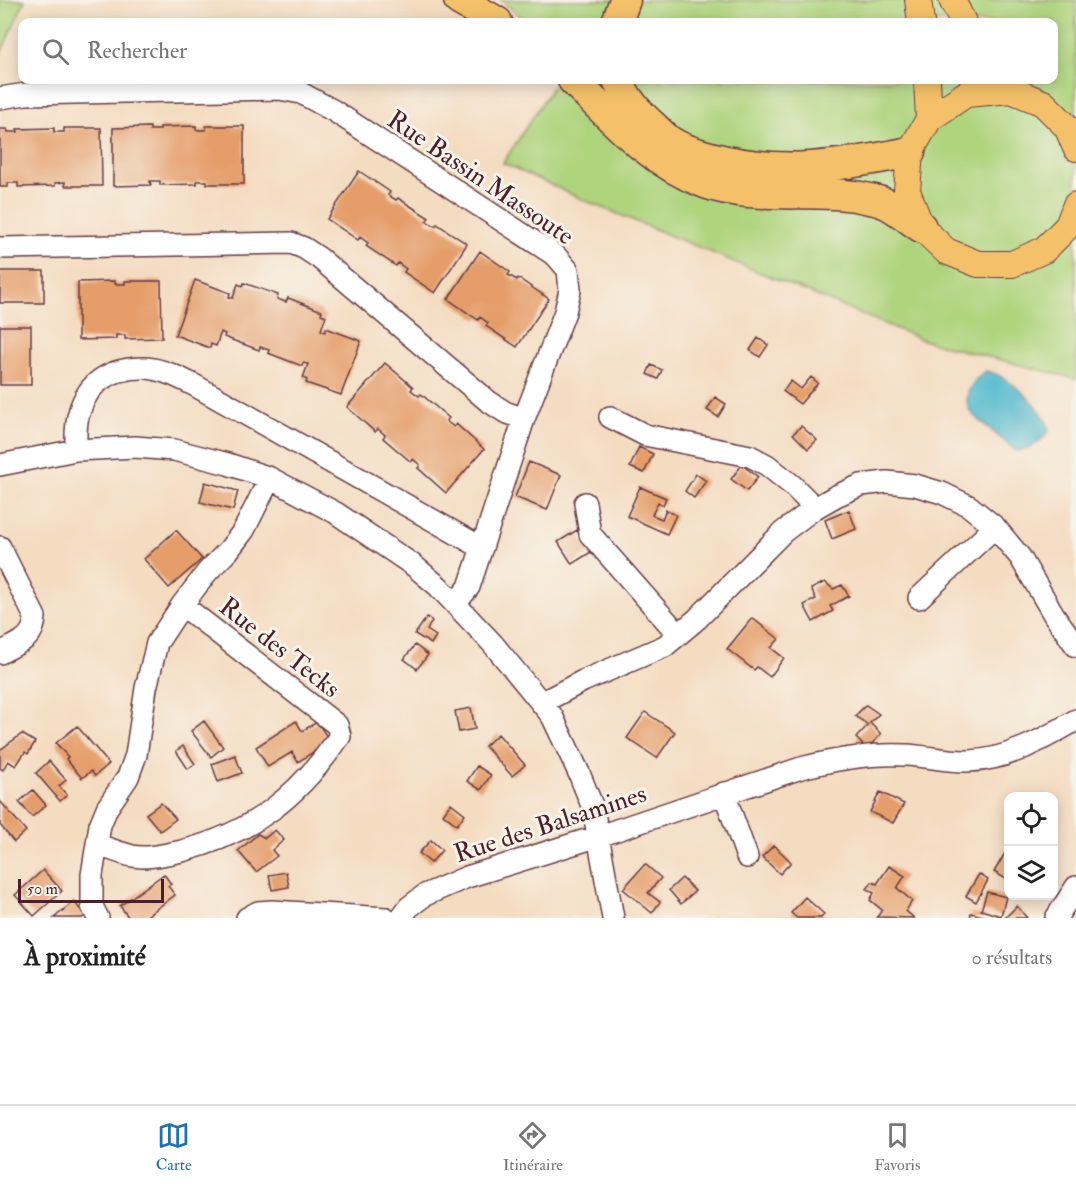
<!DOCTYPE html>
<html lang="fr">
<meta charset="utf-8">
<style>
body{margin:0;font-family:"IM FELL Double Pica",serif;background:#f6f6f6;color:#222}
.controls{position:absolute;right:18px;bottom:18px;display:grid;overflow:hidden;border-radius:12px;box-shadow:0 3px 15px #0003}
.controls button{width:54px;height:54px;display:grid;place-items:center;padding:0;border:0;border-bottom:2px solid #e0e0e0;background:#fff;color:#222;font:30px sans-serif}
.scale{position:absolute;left:18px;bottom:15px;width:146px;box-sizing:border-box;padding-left:6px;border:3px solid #4a1f2b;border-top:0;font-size:16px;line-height:21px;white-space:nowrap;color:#4a1f2b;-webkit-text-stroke:4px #f7f3e8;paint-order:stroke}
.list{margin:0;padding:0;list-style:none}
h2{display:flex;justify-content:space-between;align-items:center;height:78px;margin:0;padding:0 24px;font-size:26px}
h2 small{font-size:20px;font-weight:400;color:#767676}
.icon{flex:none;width:33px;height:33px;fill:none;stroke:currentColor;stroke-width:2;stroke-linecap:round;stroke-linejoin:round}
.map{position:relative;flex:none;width:1076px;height:918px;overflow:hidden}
.search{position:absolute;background:#fff;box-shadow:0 3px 15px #0003;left:18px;right:18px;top:18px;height:66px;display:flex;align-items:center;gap:15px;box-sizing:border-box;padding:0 21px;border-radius:12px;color:#767676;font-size:22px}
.sheet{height:186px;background:#fff}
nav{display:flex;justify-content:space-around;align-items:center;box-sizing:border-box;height:84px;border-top:2px solid #e0e0e0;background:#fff;font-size:16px;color:#767676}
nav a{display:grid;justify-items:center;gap:3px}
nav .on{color:#1f6fb2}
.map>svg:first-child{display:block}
</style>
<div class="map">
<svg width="1076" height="918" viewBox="0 0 1076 918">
<rect width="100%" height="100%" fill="#f7f3e8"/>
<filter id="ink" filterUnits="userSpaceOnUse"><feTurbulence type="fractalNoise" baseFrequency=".0167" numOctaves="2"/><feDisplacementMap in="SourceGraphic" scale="12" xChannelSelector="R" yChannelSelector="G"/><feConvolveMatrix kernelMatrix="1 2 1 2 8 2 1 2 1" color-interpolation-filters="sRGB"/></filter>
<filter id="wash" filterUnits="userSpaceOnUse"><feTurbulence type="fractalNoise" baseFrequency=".008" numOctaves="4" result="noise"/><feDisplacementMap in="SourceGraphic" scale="24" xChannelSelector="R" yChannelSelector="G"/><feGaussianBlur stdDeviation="1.35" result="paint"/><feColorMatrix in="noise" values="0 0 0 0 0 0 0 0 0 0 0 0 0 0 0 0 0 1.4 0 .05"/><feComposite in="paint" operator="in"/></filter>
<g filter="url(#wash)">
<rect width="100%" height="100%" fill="#f4dcc1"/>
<path fill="#afd47e" stroke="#7c7a54" stroke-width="1.5" d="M0,0H25L0,55Z
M501,0H1076V379L926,341L584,200L503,163L557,80H1054V22H527Z"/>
<path fill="#50b8ce" stroke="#4d6c7c" stroke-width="1.5" d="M986,371C1007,374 1046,409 1049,431C1040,442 1032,450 1016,451L972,414C960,397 972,381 986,371Z"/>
<g id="blocks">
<path fill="#e59e6b" d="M196,126V130H206V126H244V184H207V181H197V184L160,185V181H150L151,185L113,186V128L150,127V130H160V127Z
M54,128V132H64V128H101L102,186H65V182L55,183V186L18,187V183H8V187H0V129H7L8,132H18L17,129Z
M359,171L390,192L388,195L396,200L398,198L429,218L426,221L435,226L437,224L467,244L435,293L404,272L406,269L398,263L396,266L366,246L368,243L360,237L358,240L327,219Z
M480,251L510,272L508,275L517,280L518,278L549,299L517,347L486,326L488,323L480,317L478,320L448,299Z
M0,271H44V303H0Z
M195,280L230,293L229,297L233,298L238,284L243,286L244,283L278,295L277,299L286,302L288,298L322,311L321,314L326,316L321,330L325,332L326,328L361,341L341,395L306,383L307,380L303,378L308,364L303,363L302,366L268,353L269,350L260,347L259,350L224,337L225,334L221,332L216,346L211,344L210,348L175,335Z
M115,281V284H125V281H161L162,338L125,339V335H116V339L78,340V282Z
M0,326H31V385H0Z
M758,338L768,345L760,357L750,350Z
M385,363L413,387L411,390L419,396L421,394L449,418L446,421L454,427L456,424L484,449L446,493L418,468L420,465L413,459L411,462L383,438L385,435L378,429L375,432L347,407Z
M651,365L662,370L658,379L647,374Z
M811,377L818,383L800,404L783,391L791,381L801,389Z
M715,397L726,404L718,417L707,410Z
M801,426L817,440L808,449L793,434Z
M639,447L653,454L644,473L630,467Z
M529,462L561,475L547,510L515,497Z
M742,465L758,477L747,491L731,479Z
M696,474L706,481L694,498L685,491Z
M205,482L238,491L233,510L200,502Z
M640,487L666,498L663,505L658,502L652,515L662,519L666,510L676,515L667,534L627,516Z
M849,510L856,529L832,539L825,520Z
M176,530L202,559L169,588L144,559Z
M577,530L591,552L572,564L558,542Z
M825,582L833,589L842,585L849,596L830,606L833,611L813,622L804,605L816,599L811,589Z
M427,617L432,621L427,630L436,636L431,644L415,634Z
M752,618L779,639L771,648L784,658L770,677L757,667L754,670L727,649Z
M415,645L428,655L417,669L404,659Z
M866,705L879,714L870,723L881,734L867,749L856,738L868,725L855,716Z
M471,708L475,729L459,732L455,711Z
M645,712L675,732L657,758L627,738Z
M204,721L223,747L211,757L191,731Z
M296,721L302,731L317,722L330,741L298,762L292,752L268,767L256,747Z
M77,726L109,764L95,776L91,771L82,778L66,759L68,757L56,743Z
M22,734L35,742L28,754L25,752L16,766L8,761L3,770L0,768V750Z
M498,734L525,765L512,776L485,746Z
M183,746L195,764L188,769L176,751Z
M235,755L242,773L218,782L212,764Z
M49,761L66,780L59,786L67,795L60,801L36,773Z
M477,766L491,775L481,790L467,781Z
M33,790L46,805L32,817L19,802Z
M880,792L904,804L893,823L870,812Z
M0,801L26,831L14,842L0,825Z
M161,803L176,819L160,831L146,814Z
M451,803L465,814L457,825L443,814Z
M275,830L284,840L272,850L277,856L256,872L238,851L258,834L265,838Z
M431,840L442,850L431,863L419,853Z
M774,845L791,862L780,874L762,857Z
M1008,848V874L1006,879L994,872Z
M645,864L661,878L648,893L660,902L652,913L623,889Z
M889,866L905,876L897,888L912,901L906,911L914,918L877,917L882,910L870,900L874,893L867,889L872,882L877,884Z
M43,870L62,891L34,916L15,895Z
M286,872L289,887L272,890L269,875Z
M164,874L171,884L168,886L175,895L144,918H129L120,906Z
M979,874L988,880L976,902L966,896Z
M682,878L695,891L681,904L669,890Z
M987,892L1006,897L1001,916L981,910Z
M805,897L824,914L821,918H797L791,913Z
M74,901L85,916L82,918H54Z
M1017,906L1027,918H1005Z
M971,913L987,917V918H970Z"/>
</g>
</g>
<g filter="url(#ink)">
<use href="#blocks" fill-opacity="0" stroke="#643b42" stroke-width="1.5"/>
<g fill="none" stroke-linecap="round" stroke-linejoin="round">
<defs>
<path id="minor" d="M0,98L26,94L279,89L301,93L334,111L556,256L568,270L570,290L565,312L524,419L469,587L456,603
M0,248L291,243L304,248L319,258L488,401L505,412L524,419
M610,417L645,435L750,456L767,465L792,485L815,508
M76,450C76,438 75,424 79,413C88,380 113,367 146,368C162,369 180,378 194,385L482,548
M0,465L76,450L135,447L174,450L228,464L270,478L336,513L413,565L438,586L493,644L552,716L579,773L593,808L613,918
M585,503L590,534L678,634
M0,547L35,617C34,640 18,643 0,653
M919,598L995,527
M541,703L583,681L665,646L697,619L783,532L815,508L836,496L861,485L887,482L915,485L942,493L969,506L995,527L1020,557L1054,615L1076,646
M724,793L747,857
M97,845C108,848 120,853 132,856C148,859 166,854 182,851C253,833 299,796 340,736L337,725L182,605
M98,918L92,906V875L100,825L107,808L128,777L136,755L146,688L157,643L182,605L208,571L228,551L244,530L270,478
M247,918L258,912L272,911L386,918
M401,918L409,907L425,895L467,877L599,836L801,768C836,759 870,753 906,755C927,756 948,762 970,761C1007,760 1044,739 1076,720
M1056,918L1076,887"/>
<path id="major" d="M918,0L921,22
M952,0L963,22
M927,80L929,119
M1076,148L1067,127L1043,103L1011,90L966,94L929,119L910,152L907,191L921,227L946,251L978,264H1012L1044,250L1068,226L1076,205"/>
<path id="highway" d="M459,0L497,22
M617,22L625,0
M573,80C613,120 651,163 705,183C753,201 811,188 860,197C869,199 879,200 887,204C899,210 910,220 921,227
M618,80C625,98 639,114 654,127C659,132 665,138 671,142C683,150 697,153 710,157C778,176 842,166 910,152"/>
</defs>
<use href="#minor" stroke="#643b42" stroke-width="24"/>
<use href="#major" stroke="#643b42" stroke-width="28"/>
<use href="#highway" stroke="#643b42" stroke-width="33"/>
<use href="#minor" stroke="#fff" stroke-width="21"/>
<use href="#major" stroke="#f4c16a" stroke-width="26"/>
<use href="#highway" stroke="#f4c16a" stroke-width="30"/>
</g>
</g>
<g text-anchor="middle" stroke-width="6" stroke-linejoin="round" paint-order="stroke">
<g font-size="26" fill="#4a1f2b" stroke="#f7f3e8">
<text transform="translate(481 177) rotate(34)" y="9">Rue Bassin Massoute</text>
<text transform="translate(280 647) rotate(38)" y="9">Rue des Tecks</text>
<text transform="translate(550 823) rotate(-18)" y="9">Rue des Balsamines</text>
</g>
</g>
</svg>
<div class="controls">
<button><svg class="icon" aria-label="locate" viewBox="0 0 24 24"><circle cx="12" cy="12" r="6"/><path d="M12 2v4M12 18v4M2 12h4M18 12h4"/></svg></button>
<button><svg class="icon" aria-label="layers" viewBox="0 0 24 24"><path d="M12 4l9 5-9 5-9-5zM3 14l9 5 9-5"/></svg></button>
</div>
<div class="scale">50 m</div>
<div class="search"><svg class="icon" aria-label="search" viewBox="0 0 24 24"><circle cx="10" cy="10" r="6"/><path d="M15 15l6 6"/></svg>Rechercher</div>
</div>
<section class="sheet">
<h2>À proximité<small>0 résultats</small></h2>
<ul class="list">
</ul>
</section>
<nav>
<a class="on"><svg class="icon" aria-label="map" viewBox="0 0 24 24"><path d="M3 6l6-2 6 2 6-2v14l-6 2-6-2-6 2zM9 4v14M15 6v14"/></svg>Carte</a>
<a><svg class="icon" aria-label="directions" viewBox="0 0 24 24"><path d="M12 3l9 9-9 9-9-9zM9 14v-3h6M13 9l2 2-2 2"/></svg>Itinéraire</a>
<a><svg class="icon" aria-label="saved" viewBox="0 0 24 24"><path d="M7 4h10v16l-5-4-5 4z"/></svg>Favoris</a>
</nav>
